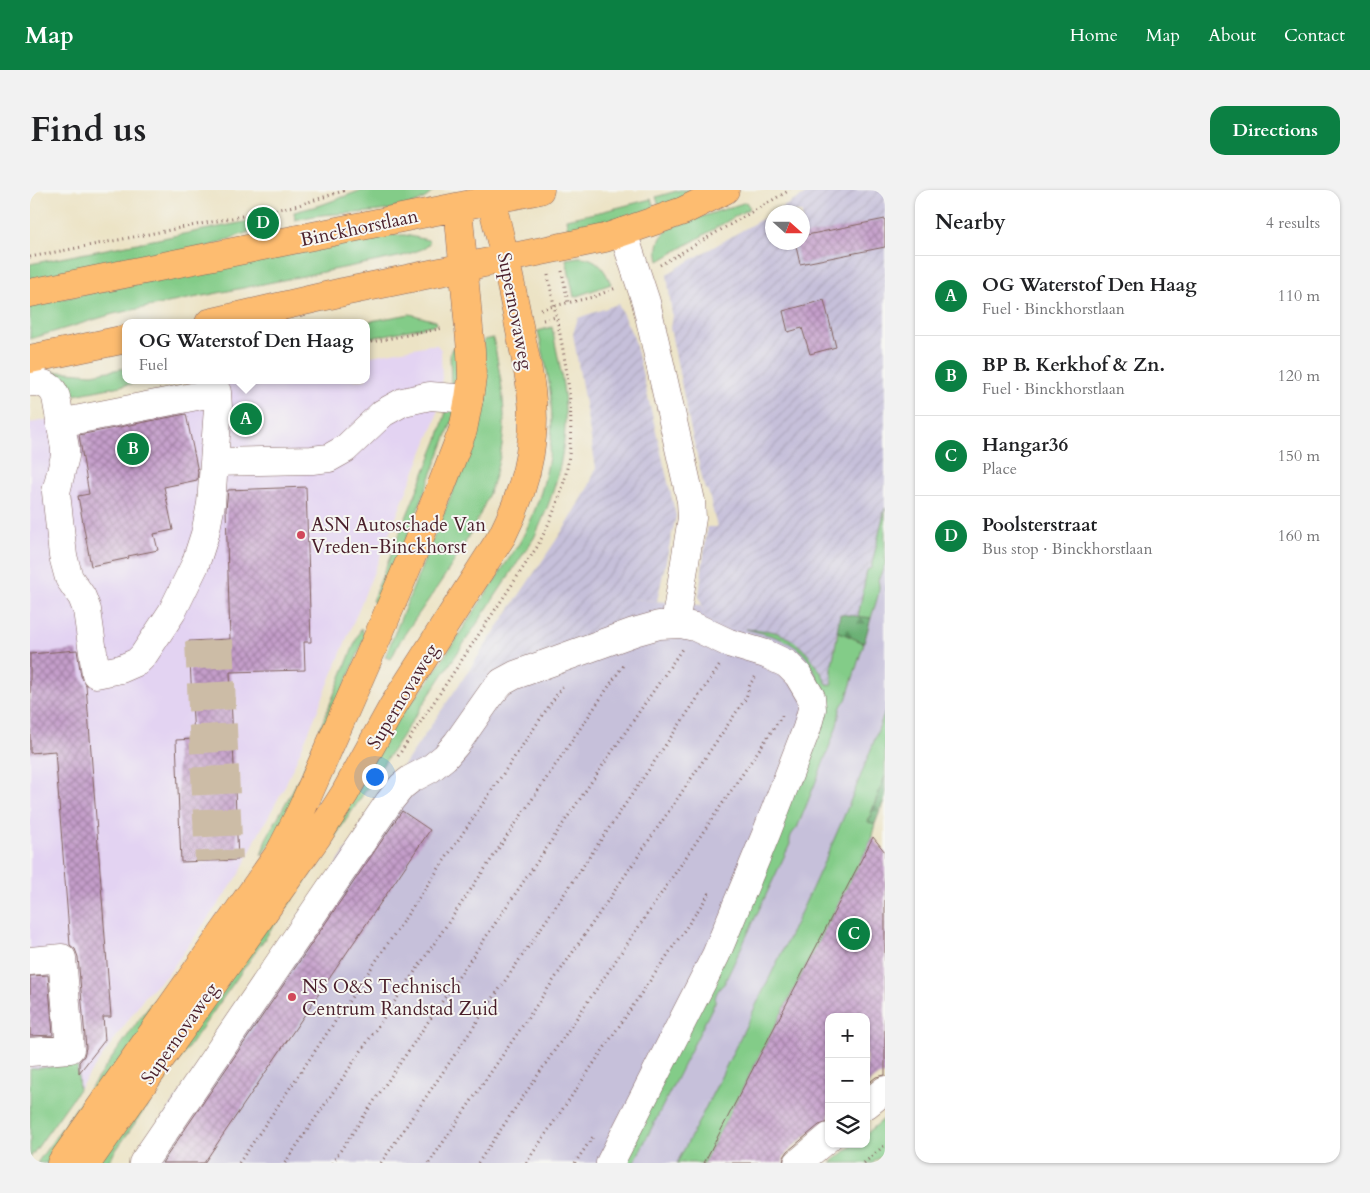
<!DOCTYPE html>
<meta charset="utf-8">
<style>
body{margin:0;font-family:Cardo,serif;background:#f2f2f2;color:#202124}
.controls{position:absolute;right:15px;bottom:15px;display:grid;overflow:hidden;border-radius:10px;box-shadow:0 1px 4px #0004}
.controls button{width:45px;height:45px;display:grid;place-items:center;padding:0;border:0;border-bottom:1px solid #e0e0e0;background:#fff;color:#202124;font:25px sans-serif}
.compass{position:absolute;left:735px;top:15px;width:45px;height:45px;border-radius:50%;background:#fff;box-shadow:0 1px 4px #0004;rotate:111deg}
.you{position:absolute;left:344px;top:586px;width:18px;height:18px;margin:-12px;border:4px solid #fff;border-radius:50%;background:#1a73e8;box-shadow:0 0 0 8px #1a73e833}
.badge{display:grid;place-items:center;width:32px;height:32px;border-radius:50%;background:#0b8043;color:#fff;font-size:16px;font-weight:700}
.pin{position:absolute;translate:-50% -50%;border:2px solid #fff;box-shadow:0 1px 5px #0006}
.popup{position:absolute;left:92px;top:129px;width:248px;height:65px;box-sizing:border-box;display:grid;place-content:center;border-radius:10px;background:#fff;filter:drop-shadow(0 1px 4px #0005);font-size:16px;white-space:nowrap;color:#757577}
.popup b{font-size:19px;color:#202124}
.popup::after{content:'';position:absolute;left:50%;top:100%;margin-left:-10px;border:10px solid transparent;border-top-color:#fff}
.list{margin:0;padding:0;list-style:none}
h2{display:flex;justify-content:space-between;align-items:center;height:65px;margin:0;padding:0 20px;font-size:21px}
h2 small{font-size:16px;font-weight:400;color:#757577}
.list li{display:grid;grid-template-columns:32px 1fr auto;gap:15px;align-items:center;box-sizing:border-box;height:80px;padding:0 20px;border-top:1px solid #e0e0e0}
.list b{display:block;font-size:19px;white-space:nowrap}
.list p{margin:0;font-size:16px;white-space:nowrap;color:#757577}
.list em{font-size:16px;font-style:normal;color:#757577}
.icon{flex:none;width:28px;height:28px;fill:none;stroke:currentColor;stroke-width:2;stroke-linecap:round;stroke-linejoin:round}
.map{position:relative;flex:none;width:855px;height:973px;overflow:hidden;border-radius:15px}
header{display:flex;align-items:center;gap:30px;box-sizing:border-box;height:70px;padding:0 25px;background:#0b8043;color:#fff}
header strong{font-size:24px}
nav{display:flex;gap:28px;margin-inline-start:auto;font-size:18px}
.intro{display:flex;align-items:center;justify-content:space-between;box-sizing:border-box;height:120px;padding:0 30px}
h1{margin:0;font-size:35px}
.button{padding:12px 22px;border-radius:15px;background:#0b8043;color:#fff;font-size:18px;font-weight:700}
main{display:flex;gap:30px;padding:0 30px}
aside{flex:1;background:#fff;border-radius:15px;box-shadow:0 1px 4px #0004}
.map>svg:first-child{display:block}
</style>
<header>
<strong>Map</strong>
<nav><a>Home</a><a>Map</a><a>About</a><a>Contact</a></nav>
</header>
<div class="intro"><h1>Find us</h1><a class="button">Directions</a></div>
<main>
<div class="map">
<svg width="855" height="973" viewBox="0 0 855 973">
<defs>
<pattern id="industrial-furrows" width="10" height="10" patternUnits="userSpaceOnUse" patternTransform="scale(1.25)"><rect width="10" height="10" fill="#c6c0da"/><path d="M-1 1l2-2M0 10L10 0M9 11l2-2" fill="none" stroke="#aca5bb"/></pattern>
<pattern id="forest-firs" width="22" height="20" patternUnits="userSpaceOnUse" patternTransform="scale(1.25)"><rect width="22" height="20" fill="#6ab074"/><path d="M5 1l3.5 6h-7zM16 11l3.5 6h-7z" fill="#598f5f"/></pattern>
<pattern id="building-cross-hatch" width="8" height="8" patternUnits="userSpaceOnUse" patternTransform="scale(1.25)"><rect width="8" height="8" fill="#c49eca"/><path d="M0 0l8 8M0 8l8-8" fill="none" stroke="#a180a4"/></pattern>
</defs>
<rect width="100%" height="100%" fill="#f6f6f2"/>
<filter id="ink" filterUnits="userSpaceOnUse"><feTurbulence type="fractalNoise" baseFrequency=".02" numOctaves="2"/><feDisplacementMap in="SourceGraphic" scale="10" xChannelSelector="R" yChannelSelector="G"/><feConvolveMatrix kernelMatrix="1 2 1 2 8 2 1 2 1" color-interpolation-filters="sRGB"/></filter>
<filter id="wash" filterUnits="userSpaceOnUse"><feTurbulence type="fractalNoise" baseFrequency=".0096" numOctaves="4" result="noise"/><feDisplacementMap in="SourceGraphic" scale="20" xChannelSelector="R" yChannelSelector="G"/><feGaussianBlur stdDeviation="1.12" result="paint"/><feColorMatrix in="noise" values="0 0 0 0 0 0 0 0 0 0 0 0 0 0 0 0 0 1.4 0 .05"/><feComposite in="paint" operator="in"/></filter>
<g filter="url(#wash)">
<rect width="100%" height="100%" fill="#ece3c5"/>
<path fill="#e3d3f2" d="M399,155H407L411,160L412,194L406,229L280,539L254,598L226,649L209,685L139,783L116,805L49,899L47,874L0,879V233L218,190H336V167Z"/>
<path fill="url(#industrial-furrows)" d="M783,0H855V318L841,378L837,380L828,427L810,424L802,475V495L794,494L785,472L768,454L758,448L747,443L691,437L682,432L674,424L669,406L677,337H687L678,301L674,296L660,236L640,138L642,125L637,84L742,23V52H772V22H744Z
M588,114L604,148L646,326L627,411L603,409L600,430L457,483L439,480L541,328L559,296L566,278L543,144L548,128Z"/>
<path fill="#c6c0da" d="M855,374V586L667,973H102L439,480L457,483L600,430L602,409L671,415L674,424L682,432L691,437L741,441L768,454L785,472L789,481L794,518L837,428H841L849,395L848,390Z"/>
<path fill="#83cc88" stroke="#66765a" d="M332,0H404C385,25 322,22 292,25C283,26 274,28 265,30L264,22L291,15Z
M650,0H670L630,18L626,7Z
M621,9L625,19L539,45L536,29L574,21Z
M716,12L720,18L629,71C625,55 630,44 644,36Z
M230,29L232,37L180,56L0,92V74Z
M354,45H375L398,50L400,52L395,58L373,66L83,124L0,149V115Z
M548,67C567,67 574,78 581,94L544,107L536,69Z
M380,124L406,131L407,134L336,149V133H329Z
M522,137C527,164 534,191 535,218C537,265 524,306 504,348L274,693L77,973H65L369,525L395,496L490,352C513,309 525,262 521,212C520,188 513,164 508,141Z
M463,148C469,178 475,208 474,238C468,320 414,386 370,451L361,469L355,467L434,273L454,150Z
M427,156L429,187L421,195L420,164L422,158Z
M96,178V190H121L39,206L21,182H38L62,184Z
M417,218L426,221L351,415L342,411L408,249Z
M855,318V374L848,390C852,400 844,417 841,428L828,427L837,380L841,378Z
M331,438L335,446L266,618L231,666L236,649L271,585Z
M716,439C724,440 733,440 740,441C767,446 786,471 797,494L802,495V475L808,441L834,453L816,510C808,517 810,525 807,535C795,570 781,604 767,638C762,643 759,647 760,654L694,794C688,799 685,804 685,812L604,973H589L793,509C782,458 764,450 716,439Z
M855,521V586L838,631L845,634L842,645L843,647L674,973H647C677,917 704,860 732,803C777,711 821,618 855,521Z
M148,793L20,973H7L121,813Z
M47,874L49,899L0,968V879Z
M855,928V963L843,973H801L824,954H836V944Z"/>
<path fill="url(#forest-firs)" stroke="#5a6850" d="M810,424L841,428L834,453L807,441Z
M855,586V608L845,634L838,632Z"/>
<g id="blocks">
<path fill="url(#building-cross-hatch)" d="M855,29V57L770,74L765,52H772V46Z
M794,110L806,157L780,164L772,138L758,142L753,121Z
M156,224L168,282L167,290L134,297L143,340L124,344L128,360L98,366L99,368L61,376L48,306L59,304L49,245Z
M276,297L281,452H274L275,480L200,482L208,670L151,672L146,550L164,549L159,451L200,449L196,319L198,300Z
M47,460L51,486L56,495L81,827H73L75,850L49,883V872L54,866L56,858L48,767L45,759L40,755L25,561L0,563V464Z
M372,621L400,640L174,973H132Z
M843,647L855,662V885L846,887L836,895V827H799V932L789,935L758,961L754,967L753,973H674Z
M18,785L23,845L0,846V786Z"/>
</g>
</g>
<g filter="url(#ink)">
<use href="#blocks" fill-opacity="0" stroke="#836461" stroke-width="1"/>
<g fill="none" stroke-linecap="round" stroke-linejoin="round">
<path stroke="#ccbca6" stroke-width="28" stroke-dasharray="28 14" stroke-linecap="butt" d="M189,450L199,670
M169,451L179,671"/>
<defs>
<path id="minor" d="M593,42L616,112L661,311L662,328L645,434
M0,192C13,192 22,195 26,207L35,258V266L26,302L33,366L39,388L52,407L57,420L66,484L91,479L107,472L113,466L142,422L165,375L175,344L181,314L188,218L187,202L30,233
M184,272L282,270L299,268L315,259L353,223L373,212L400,206L439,209
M0,771L32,768L40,859L0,862
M836,915L855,900
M113,973L359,612L372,596L381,589L400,579L415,567L427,553L462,503L472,492L485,485L604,442L629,435L651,434L665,437L699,453L736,464L757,474L768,485L781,507L782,519L777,538L736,644L686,765L580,973
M768,973L799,947"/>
<path id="major" d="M0,103L510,0
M179,133L313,102L575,48L653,21L695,0
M0,169L96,149
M31,973L250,662L271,621L348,446L409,302L433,240L439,209L442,188L441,161L428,17
M57,973L287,647L315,603L363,516L472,346C488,314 499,283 502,247C506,212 497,176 490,141C482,97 472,54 461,10"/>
</defs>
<use href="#minor" stroke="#836461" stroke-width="29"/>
<use href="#major" stroke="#836461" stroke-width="29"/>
<path stroke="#836461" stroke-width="3" stroke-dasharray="1 4" stroke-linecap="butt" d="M0,67L269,15L316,0
M630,75L760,0
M532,81L538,113
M511,119L563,107L586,98
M513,130L526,127
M336,153L414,138
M368,566L507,357C520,332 532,306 537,278C549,213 530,149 518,85
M209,973L534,494
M255,973L594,474
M302,973L652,459
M351,973L690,475
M399,973L716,508L720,494L726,486
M448,973L754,523
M496,973L679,704L683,705
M545,973L564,945
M834,973L855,955"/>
<use href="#minor" stroke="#fff" stroke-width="28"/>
<use href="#major" stroke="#fdbc70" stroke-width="28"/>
</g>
</g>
<g fill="#d1495b" stroke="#f6f6f2" stroke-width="2">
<circle cx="271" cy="345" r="5"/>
<circle cx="262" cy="807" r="5"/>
</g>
<g text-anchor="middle" stroke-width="4" stroke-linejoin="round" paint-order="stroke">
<g font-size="19" fill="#4a1f2b" stroke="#f6f6f2">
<text transform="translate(329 37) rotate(-12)" y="7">Binckhorstlaan</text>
<text transform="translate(486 121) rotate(79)" y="7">Supernovaweg</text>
<text transform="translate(372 506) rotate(-59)" y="7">Supernovaweg</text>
<text transform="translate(149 843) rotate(-55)" y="7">Supernovaweg</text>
</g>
<g font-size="19" fill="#4a1f2b" stroke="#f6f6f2" text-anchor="start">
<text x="281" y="341">ASN Autoschade Van<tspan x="281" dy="22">Vreden-Binckhorst</tspan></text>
<text x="272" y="803">NS O&amp;S Technisch<tspan x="272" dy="22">Centrum Randstad Zuid</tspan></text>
</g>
</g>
</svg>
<div class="controls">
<button>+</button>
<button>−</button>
<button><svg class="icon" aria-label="layers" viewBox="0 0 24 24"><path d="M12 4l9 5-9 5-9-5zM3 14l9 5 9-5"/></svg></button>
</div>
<svg class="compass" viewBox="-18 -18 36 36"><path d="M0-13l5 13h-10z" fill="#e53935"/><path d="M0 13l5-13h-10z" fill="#757577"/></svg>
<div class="you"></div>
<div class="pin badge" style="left:216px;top:229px">A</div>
<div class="popup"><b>OG Waterstof Den Haag</b>Fuel</div>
<div class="pin badge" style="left:103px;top:259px">B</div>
<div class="pin badge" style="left:824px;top:744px">C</div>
<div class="pin badge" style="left:233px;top:33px">D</div>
</div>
<aside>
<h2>Nearby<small>4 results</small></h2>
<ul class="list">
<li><span class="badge">A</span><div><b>OG Waterstof Den Haag</b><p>Fuel · Binckhorstlaan</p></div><em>110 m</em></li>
<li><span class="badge">B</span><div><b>BP B. Kerkhof &amp; Zn.</b><p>Fuel · Binckhorstlaan</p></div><em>120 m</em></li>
<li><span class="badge">C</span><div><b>Hangar36</b><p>Place</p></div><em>150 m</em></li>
<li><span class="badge">D</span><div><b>Poolsterstraat</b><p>Bus stop · Binckhorstlaan</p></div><em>160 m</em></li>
</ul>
</aside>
</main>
